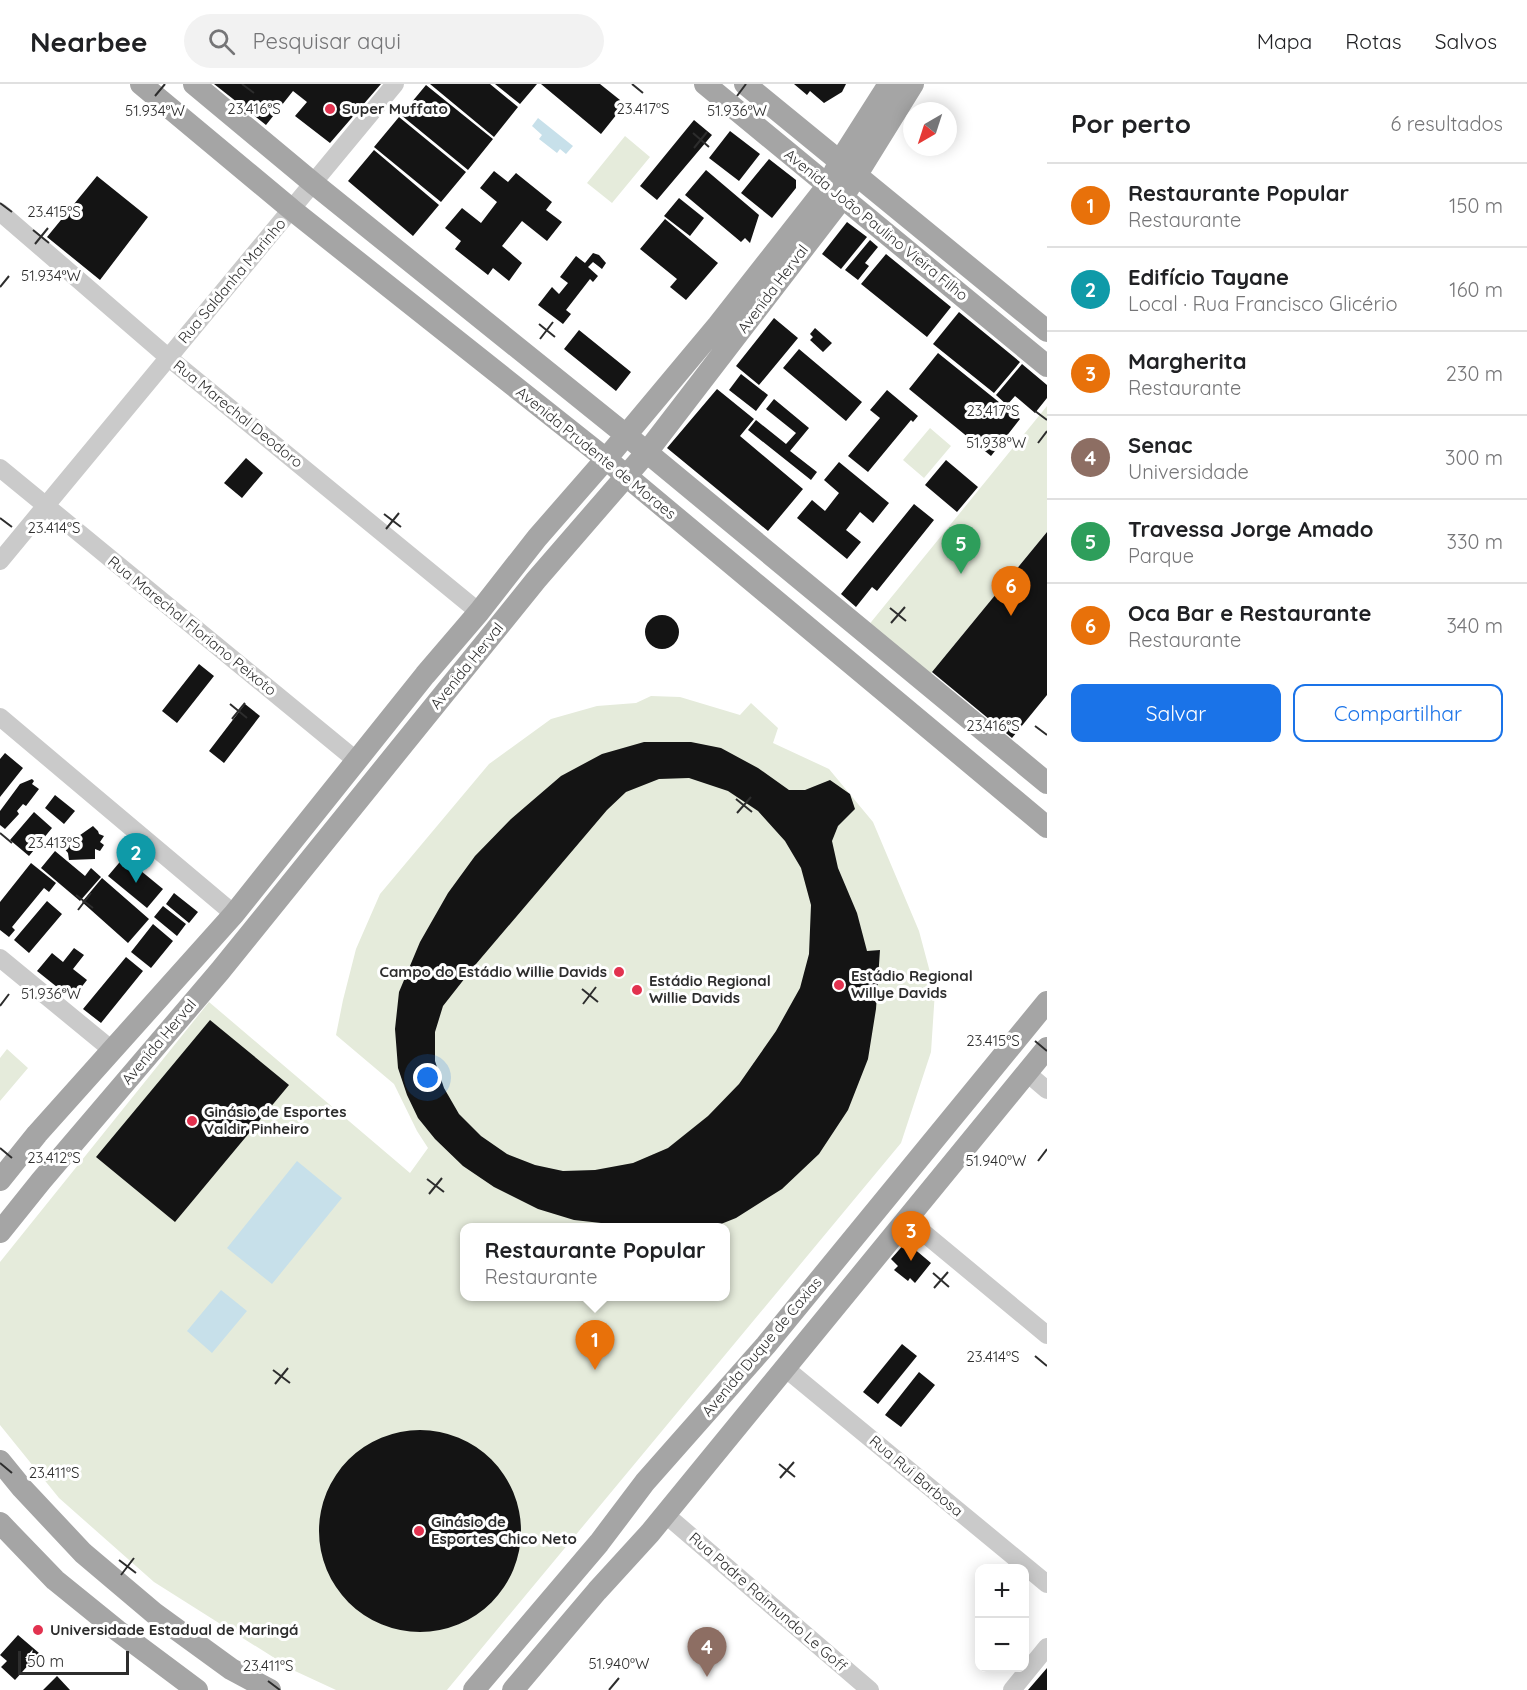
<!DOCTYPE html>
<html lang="pt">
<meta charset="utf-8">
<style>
body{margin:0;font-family:Quicksand,sans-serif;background:#f2f2f2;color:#202124}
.controls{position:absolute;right:18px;bottom:18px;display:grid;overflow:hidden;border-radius:12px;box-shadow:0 3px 15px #0003}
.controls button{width:54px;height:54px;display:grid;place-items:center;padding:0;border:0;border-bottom:2px solid #e0e0e0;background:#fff;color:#202124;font:30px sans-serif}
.compass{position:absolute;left:903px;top:18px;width:54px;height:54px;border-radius:50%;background:#fff;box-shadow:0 3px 15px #0003;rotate:219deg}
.scale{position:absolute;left:18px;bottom:15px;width:111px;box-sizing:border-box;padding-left:6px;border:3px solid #2d2d2d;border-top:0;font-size:16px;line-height:21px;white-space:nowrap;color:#2d2d2d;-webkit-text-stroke:4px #fff;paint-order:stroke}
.you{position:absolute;left:428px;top:994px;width:21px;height:21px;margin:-15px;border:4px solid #fff;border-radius:50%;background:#1a73e8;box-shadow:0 0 0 9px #1a73e833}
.badge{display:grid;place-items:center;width:39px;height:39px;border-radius:50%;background:#1a73e8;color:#fff;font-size:20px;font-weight:700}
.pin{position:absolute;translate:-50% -50px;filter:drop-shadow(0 2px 3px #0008)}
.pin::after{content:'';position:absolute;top:32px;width:21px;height:18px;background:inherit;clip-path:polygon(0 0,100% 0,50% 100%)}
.popup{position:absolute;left:460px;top:1139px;width:270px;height:78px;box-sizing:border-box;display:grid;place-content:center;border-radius:12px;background:#fff;filter:drop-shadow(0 2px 4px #0005);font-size:20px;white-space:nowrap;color:#757577}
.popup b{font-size:22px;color:#202124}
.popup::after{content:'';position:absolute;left:50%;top:100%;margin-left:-12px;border:12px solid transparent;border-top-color:#fff}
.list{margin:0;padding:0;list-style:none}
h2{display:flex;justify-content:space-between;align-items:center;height:78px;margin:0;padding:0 24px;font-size:26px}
h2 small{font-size:20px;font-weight:400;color:#757577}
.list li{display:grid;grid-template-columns:39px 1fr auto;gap:18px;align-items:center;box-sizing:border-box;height:84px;padding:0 24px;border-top:2px solid #e0e0e0}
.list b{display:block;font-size:22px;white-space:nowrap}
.list p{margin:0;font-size:20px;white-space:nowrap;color:#757577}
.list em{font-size:20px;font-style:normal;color:#757577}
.actions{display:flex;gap:12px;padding:18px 24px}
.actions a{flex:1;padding:14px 0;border:2px solid #1a73e8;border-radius:12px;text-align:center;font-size:21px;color:#1a73e8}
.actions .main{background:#1a73e8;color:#fff}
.icon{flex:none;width:33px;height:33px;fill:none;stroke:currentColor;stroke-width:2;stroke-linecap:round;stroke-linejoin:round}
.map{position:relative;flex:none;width:1047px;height:1606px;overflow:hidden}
header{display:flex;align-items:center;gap:36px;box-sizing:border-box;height:84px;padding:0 30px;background:#fff;border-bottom:2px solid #e0e0e0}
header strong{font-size:28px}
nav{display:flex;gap:33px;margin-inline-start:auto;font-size:21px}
.search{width:420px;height:54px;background:#f2f2f2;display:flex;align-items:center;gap:15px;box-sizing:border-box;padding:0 21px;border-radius:33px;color:#757577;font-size:22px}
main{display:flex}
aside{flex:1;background:#fff}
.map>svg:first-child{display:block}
</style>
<header>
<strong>Nearbee</strong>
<div class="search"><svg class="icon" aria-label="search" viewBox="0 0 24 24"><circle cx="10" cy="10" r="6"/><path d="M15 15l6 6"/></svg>Pesquisar aqui</div>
<nav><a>Mapa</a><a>Rotas</a><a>Salvos</a></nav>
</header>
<main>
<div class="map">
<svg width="1047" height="1606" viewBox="0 0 1047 1606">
<rect width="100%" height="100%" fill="#fff"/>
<path fill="#e5ebdb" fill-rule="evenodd" d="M625,52L650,73L612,119L587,99Z
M1047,322V448L924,598L863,548Z
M930,344L951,362L924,394L903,376Z
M651,612L680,613L740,631L751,619L778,644L773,659L829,685L873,738L919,847L935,907L931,968L901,1059L447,1606H336L295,1587L154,1498L59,1414L0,1341V1178L209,918L410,1089L428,1064L417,1047L394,1000L336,951L343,916L356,865L380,810L489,680L551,635L597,622L636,619ZM464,1144H726V1212H464Z
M7,965L28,984L0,1017V974Z"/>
<path fill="#c7e0ea" d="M538,34L573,62L566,70L560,65L557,69L539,55L542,51L532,42Z
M297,1077L342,1114L272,1200L227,1164Z
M221,1206L247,1227L212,1269L187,1247Z"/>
<path fill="#141414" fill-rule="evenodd" d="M214,0H381L330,59L295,32L307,18L293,7L266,41Z
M430,0H490L518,23L494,53Z
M495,0H537L520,20Z
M541,0H600L625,20L601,50Z
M794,0H846L842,8L824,19L810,7L807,11Z
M426,1L493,55L468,86L401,31Z
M399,33L466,88L441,118L374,63Z
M694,36L712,51L657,116L640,102Z
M730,47L760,70L739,97L709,74Z
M374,66L439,121L413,152L348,97Z
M769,75L796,96V104L772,134L741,109Z
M706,86L759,131L750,159L745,154L741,158L685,111Z
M494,87L508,98L516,89L552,118L546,126L562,138L547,157L522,137L502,162L522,179L509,197L493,184L488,191L455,165L461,157L445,144L462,124L481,139L497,118L480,104Z
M97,92L148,133L100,196L47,153Z
M679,114L704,134L690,152L664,132Z
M665,135L718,179L686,216L670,203L677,195L640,165Z
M847,138L867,153L841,185L822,170Z
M870,156L878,163L865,179L869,182L858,196L845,186Z
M593,169L599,171L606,179L602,185L593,178L588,183L598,192L593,198L590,195L566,226L571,230L563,240L538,221L552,203L559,210L568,199L560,193L576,172L585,179Z
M886,170L951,223L927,253L861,200Z
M959,228L1020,278L994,309L933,260Z
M774,234L798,254L759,301L736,282Z
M815,244L832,259L823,268L810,256L813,253L810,250Z
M579,246L631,288L616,307L564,265Z
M799,265L862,318L846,337L783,284Z
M938,269L1020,335L991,372L909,305Z
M1022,280L1047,301V314L1035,329L1015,312L1007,321L996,311Z
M741,290L768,311L756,327L729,306Z
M717,305L754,335L740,352L803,405L768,447L667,364Z
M887,306L918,332L913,338L911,336L868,388L848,372L880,334L870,326Z
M774,315L809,344L790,367L817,388L811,396L748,346L756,336L786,360L796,349L766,325Z
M246,374L263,389L242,414L224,399Z
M946,376L978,403L957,428L925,401Z
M839,378L889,419L873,439L860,428L846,446L861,458L847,475L797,434L812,416L825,427L839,409L824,396Z
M914,420L934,436L877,507L872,503L856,523L841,510Z
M1047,448V611L1012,654L932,588Z
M645 548a17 17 0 1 1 34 0a17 17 0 1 1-34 0Z
M199,580L214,592L177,639L162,627Z
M245,620L260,632L224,679L209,667Z
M644,658H691L721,664L758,684L789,706H805L830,696L850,710L855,725L838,742L832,757L838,784L857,829L867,867L880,866L876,925L868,975L848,1026L819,1070L782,1105L736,1134L711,1144H629L628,1142L574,1136L538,1125L494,1103L463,1082L435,1055L418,1034L407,1011L398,984L395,945L399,908L420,858L448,809L475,772L511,735L561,692L602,670ZM689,694L728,707L758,727L785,757L801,784L811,821L809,870L800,904L776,947L739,1000L708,1032L668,1064L633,1079L595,1086L563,1087L535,1081L507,1070L481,1052L459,1030L444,1004L435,977V948L443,922L476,880L607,726L626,708L659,695Z
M5,669L23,684L0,713V675Z
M32,695L34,697L32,700L39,705L26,722L23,720L17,727L19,730L5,745L0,741V727L20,700Z
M55,711L75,727L64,740L45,724Z
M34,728L52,744L29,772L10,756Z
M93,742L98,747L99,750L104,752L100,758L104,761L100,767L95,765V775L69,776L68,769L63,763Z
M55,767L85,792L91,784L101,793L80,817L41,784Z
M124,773L163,805L147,824L108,792Z
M31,779L56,799L49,808L44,804L12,843L15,846L9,853L0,846V818Z
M102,794L149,835L128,859L82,818Z
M174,809L198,828L189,839L166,820Z
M47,817L62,830L29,869L14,856Z
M163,822L186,840L177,852L154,833Z
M153,840L173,857L151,884L131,868Z
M74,864L84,871L73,885L87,896L72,915L37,887L52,869L63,878Z
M126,873L143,887L101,939L83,925Z
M210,936L289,1001L175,1138L96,1073Z
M906,1158L931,1179L915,1199L910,1194L908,1197L894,1186L898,1182L891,1175Z
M902,1260L917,1272L878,1320L863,1308Z
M919,1288L935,1301L901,1343L885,1331Z
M319 1447a101 101 0 1 1 202 0a101 101 0 1 1-202 0Z
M18,1551L39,1569L15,1596L1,1583L7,1577L0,1571Z
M1047,1584V1606H1028Z
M57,1592L70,1606H43Z"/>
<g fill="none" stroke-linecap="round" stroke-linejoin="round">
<path stroke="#cacaca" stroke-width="18" d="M0,128L169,274L479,528
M0,384L357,677
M0,477L395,0
M0,633L234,830
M0,874L112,966
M1027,989L1047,1006
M907,1135L1047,1251
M785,1284L1047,1500
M665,1430L870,1606
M1012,1606L1047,1563"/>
<path stroke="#a5a5a5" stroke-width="22" d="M141,0L291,125L606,375L1047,743
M194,0L313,99L626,351L1047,699
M705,0L1047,282
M745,0L1047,247
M0,1096L37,1050L234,830L425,591L479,528L537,454L606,375L718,241L828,101L840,77L889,0
M0,1148L41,1097L220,887L536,496L647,368L843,113L913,0
M0,1377L22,1404L83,1469L154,1529L231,1585L270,1606
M0,1439L55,1496L118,1547L197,1606
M474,1606L599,1459L645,1398L766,1261L1047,918
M513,1606L597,1507L650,1449L1047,964"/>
</g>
<path fill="none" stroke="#2d2d2d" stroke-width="2" d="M242,0L254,9M632,0L643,9M155,12L165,0M737,12L746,0M693,49L709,63M694,64L707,48M0,119L12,128M33,146L49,159M35,160L48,144M0,203L9,192M539,240L555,253M540,255L553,238M1035,327L1047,336M1038,359L1047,347M384,430L401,443M0,434L12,443M386,445L399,429M890,524L906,537M891,539L905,523M230,620L247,634M232,635L245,619M1035,642L1047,651M736,715L752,728M737,729L751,713M0,749L12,759M76,811L93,824M78,826L91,809M582,905L598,918M583,920L596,903M0,922L9,910M1035,957L1047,967M0,1064L12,1074M1038,1077L1047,1065M427,1095L444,1108M429,1110L442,1094M933,1189L949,1203M934,1204L948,1188M1035,1272L1047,1282M273,1286L290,1299M275,1300L288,1284M0,1379L12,1389M779,1380L795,1393M780,1394L794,1378M119,1476L136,1489M121,1491L134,1474M268,1597L280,1606M609,1606L619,1594"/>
<g fill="#e2324f" stroke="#fff" stroke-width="2">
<circle cx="330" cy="25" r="6"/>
<circle cx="619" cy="888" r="6"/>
<circle cx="839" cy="901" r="6"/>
<circle cx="637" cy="906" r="6"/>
<circle cx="192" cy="1037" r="6"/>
<circle cx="419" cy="1447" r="6"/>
<circle cx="38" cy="1546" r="6"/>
</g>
<g text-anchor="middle" stroke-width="6" stroke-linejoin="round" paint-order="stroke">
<g font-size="15" font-weight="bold" fill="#2d2d2d" stroke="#fff" text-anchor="start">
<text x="342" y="30">Super Muffato</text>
<text x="607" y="893" text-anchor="end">Campo do Estádio Willie Davids</text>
<text x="851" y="897">Estádio Regional<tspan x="851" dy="17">Willye Davids</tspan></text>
<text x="649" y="902">Estádio Regional<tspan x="649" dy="17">Willie Davids</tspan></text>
<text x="204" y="1033">Ginásio de Esportes<tspan x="204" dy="17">Valdir Pinheiro</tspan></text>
<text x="431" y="1443">Ginásio de<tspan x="431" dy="17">Esportes Chico Neto</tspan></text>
<text x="50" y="1551">Universidade Estadual de Maringá</text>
</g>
<g font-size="15" fill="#2d2d2d" stroke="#fff">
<text transform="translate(876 141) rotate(39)" y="5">Avenida João Paulino Vieira Filho</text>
<text transform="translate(232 197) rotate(-50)" y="5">Rua Saldanha Marinho</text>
<text transform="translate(773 205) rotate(-53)" y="5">Avenida Herval</text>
<text transform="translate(238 330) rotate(39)" y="5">Rua Marechal Deodoro</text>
<text transform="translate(596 369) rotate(39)" y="5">Avenida Prudente de Moraes</text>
<text transform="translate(192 542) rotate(39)" y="5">Rua Marechal Floriano Peixoto</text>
<text transform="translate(467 582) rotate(-51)" y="5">Avenida Herval</text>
<text transform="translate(159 958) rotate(-50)" y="5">Avenida Herval</text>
<text transform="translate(762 1263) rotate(-50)" y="5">Avenida Duque de Caxias</text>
<text transform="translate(916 1392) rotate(40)" y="5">Rua Rui Barbosa</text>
<text transform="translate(768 1518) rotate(41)" y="5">Rua Padre Raimundo Le Goff</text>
</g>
</g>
<g font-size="15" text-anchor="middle" fill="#2d2d2d" stroke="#fff" stroke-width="6" stroke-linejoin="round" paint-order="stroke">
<text x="254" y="30">23.416°S</text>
<text x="643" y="30">23.417°S</text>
<text x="155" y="32">51.934°W</text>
<text x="737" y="32">51.936°W</text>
<text x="54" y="133">23.415°S</text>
<text x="51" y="197">51.934°W</text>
<text x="993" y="332">23.417°S</text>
<text x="996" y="364">51.938°W</text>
<text x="54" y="449">23.414°S</text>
<text x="993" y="647">23.416°S</text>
<text x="54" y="764">23.413°S</text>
<text x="51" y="915">51.936°W</text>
<text x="993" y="962">23.415°S</text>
<text x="54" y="1079">23.412°S</text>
<text x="996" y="1082">51.940°W</text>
<text x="993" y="1278">23.414°S</text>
<text x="54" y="1394">23.411°S</text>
<text x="619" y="1585">51.940°W</text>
<text x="268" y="1587">23.411°S</text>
</g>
</svg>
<div class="controls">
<button>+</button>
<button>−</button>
</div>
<svg class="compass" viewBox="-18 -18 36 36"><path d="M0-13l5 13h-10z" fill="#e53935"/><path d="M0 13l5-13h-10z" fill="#757577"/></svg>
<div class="scale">50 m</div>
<div class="you"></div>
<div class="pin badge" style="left:595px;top:1286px;background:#e8710a">1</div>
<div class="popup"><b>Restaurante Popular</b>Restaurante</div>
<div class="pin badge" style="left:136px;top:799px;background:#0f9aa8">2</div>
<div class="pin badge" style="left:911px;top:1177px;background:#e8710a">3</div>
<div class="pin badge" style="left:707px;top:1593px;background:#8d6e63">4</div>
<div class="pin badge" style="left:961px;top:490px;background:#2e9e5b">5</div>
<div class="pin badge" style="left:1011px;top:532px;background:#e8710a">6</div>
</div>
<aside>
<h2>Por perto<small>6 resultados</small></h2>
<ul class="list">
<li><span class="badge" style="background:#e8710a">1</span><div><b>Restaurante Popular</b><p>Restaurante</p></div><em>150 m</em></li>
<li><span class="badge" style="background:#0f9aa8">2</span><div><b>Edifício Tayane</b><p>Local · Rua Francisco Glicério</p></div><em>160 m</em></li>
<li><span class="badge" style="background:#e8710a">3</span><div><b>Margherita</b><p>Restaurante</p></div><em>230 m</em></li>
<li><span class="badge" style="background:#8d6e63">4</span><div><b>Senac</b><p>Universidade</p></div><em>300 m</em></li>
<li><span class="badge" style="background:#2e9e5b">5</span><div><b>Travessa Jorge Amado</b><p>Parque</p></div><em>330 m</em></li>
<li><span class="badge" style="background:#e8710a">6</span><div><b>Oca Bar e Restaurante</b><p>Restaurante</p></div><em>340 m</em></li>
</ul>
<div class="actions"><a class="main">Salvar</a><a>Compartilhar</a></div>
</aside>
</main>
